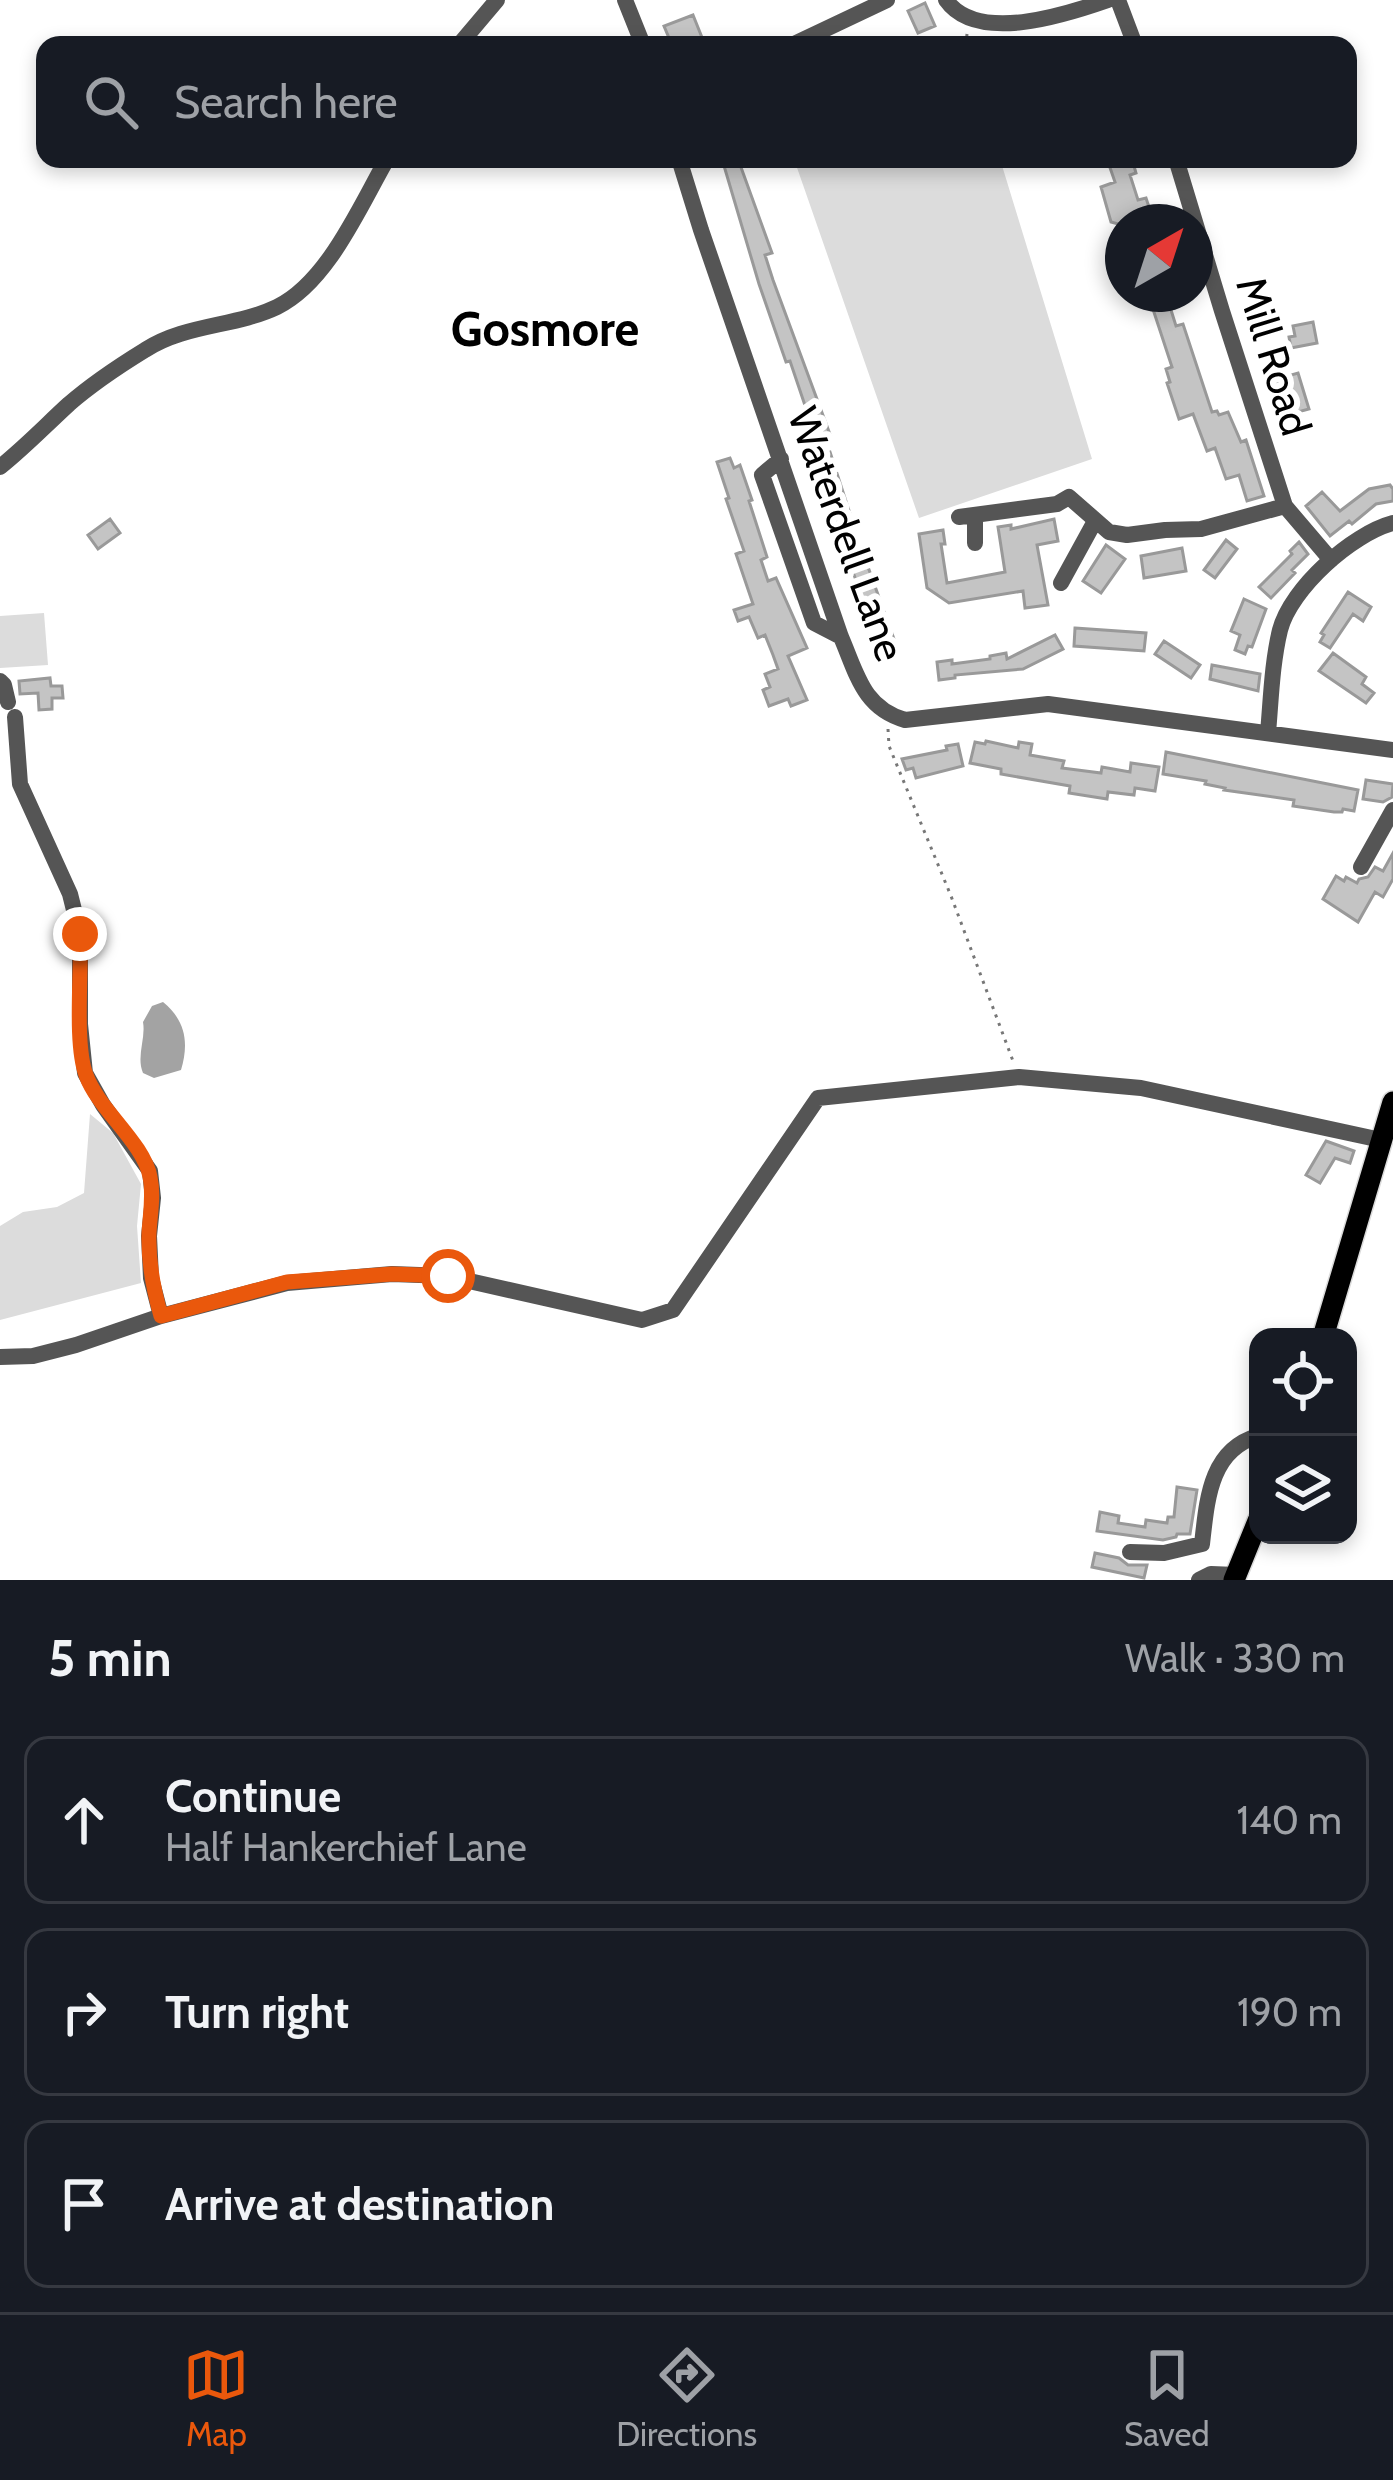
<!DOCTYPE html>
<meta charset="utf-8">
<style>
body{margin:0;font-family:Cabin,sans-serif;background:#20242c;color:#f1f3f6}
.controls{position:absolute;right:36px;bottom:36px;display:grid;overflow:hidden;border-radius:24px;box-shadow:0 6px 18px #0003}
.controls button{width:108px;height:108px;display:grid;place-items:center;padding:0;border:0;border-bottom:3px solid #363941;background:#171b24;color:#f1f3f6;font:60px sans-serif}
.compass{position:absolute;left:1105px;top:204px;width:108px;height:108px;border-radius:50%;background:#171b24;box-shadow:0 6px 18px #0003;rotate:39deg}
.stop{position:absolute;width:36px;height:36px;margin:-27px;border:9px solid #ea580c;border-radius:50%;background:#fff}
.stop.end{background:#ea580c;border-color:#fff;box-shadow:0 3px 12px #0008}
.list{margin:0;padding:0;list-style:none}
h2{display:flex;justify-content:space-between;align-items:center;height:156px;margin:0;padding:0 48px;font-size:51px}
h2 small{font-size:39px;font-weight:400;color:#9ea1a6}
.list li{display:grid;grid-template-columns:78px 1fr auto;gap:36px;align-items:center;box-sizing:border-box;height:168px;margin:0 24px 24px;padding:0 24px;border:3px solid #363941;border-radius:24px}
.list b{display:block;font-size:45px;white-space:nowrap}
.list p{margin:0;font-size:39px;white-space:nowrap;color:#9ea1a6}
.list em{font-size:39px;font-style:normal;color:#9ea1a6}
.icon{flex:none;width:66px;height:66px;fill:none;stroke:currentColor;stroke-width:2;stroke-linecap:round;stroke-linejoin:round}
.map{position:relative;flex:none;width:1393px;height:1580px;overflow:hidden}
.search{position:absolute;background:#171b24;box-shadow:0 6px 18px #0003;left:36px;right:36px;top:36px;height:132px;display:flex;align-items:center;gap:30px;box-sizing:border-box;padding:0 42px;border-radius:24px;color:#9ea1a6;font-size:45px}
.sheet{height:732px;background:#171b24}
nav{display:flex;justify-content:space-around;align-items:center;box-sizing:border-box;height:168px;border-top:3px solid #363941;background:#171b24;font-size:33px;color:#9ea1a6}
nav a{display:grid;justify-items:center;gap:6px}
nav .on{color:#ea580c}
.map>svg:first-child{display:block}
</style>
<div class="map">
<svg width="1393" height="1580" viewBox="0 0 1393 1580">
<rect width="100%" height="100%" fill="#fff"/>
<path fill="#dcdcdc" d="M794,159H1000L1092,459L919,518Z
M44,613L48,665L0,668V616Z
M90,1114L113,1133L141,1184L137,1226L141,1283L0,1320V1226L23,1212L57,1207L84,1193Z"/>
<path fill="#a3a3a3" d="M163,1002C186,1021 189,1043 181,1070L154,1078L143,1073C136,1056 146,1039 143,1022L152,1006Z"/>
<path fill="#c4c4c4" stroke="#999" stroke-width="3" d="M925,3L935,26L918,33L908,11Z
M693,15L705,45H672L664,26Z
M722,159H738L772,253L765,255L773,280L831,437L817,441L790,361L786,362L759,284Z
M1107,159H1132L1136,173L1130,175L1138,200L1146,198L1154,222H1123L1118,224L1111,222L1101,187L1115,182Z
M1148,294H1166L1176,326L1183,324L1212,412L1217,411L1219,415L1228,412L1241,442L1246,440L1264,496L1247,501L1239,475L1226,479L1215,448L1207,451L1193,414L1179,419L1167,383L1170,382L1166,369L1172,367Z
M1313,322L1317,343L1291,348L1289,337L1295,336L1293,326Z
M1298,373L1309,409L1287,415L1277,379Z
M830,452L855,529L840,534L816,456Z
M730,458L734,468L740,465L752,500L749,501L767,557L761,560L768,581L776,578L807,648L788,656L807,700L791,706L788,699L769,706L763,690L770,687L765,674L778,669L773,655L765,635L758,638L749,617L738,621L734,610L753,604L736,554L744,551L726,499L729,498L717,462Z
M1390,485L1393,489V501L1376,504L1352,524L1349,521L1330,536L1306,506L1322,492L1340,511L1369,489Z
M110,519L120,533L98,549L88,535Z
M1054,519L1058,541L1037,545L1048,605L1025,608L1023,591L949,603L927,588L919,534L943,530L945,544H941L947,583L1005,572L998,527L1011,525V529Z
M1226,540L1237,549L1215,578L1204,570Z
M1299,542L1308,554L1292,570L1295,573L1271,598L1259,587L1292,554L1290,551Z
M1106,545L1125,559L1101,593L1083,581Z
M1182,548L1186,571L1144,578L1141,556Z
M863,553L899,653L884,659L848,558Z
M1348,592L1371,607L1363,621L1353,614L1330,648L1320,642L1324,635L1321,633Z
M1244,599L1266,609L1252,647L1248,646L1245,654L1235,650L1240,635L1231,631Z
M1075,628L1146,633L1144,651L1074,646Z
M1055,635L1063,649L1023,669L955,675V678L939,680L937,662L952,660V664L990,659V656L1006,653L1007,659Z
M1164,641L1200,665L1191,678L1155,654Z
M1333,653L1366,677L1362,684L1374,693L1366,703L1319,671Z
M1212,665L1260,674L1258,691L1210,679Z
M50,678L51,686H62L63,698H52V709L39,710L38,693L20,694L19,681Z
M986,741L1018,748L1019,742L1032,744L1030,755L1064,761L1062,768L1101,773L1102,767L1130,772L1131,763L1159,767L1155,791L1135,788L1134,795L1108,792L1107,799L1069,793L1070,786L1001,774V769L970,763L975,742L985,744Z
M958,744L963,766L916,778L913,768L906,770L902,759L947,750L946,746Z
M1166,752L1358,790L1354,811L1343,809L1342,812H1334L1293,806L1294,800L1224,790L1225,788L1205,784L1206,781L1163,774Z
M1366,780L1393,784L1392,797L1383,802L1363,799Z
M1393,853V879L1383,897L1375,892L1358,922L1323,899L1336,876L1344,881L1346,877L1357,883L1359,879L1368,877L1375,867L1383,871Z
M1326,1141L1354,1151L1350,1163L1335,1158L1320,1183L1306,1175Z
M1177,1487L1197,1490L1190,1534H1177L1176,1537L1163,1540L1097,1531L1100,1512L1119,1516L1118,1523L1145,1527L1146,1520L1167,1523L1168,1517H1174Z
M1095,1553L1119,1558L1128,1565H1147L1144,1578L1092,1567Z"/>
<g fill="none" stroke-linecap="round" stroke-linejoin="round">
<defs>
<path id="major" d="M1323,1337L1393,1102
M1234,1580L1258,1521"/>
</defs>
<use href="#major" stroke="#dbdbdb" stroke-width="24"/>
<path stroke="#777" stroke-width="3" stroke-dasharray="3 6" stroke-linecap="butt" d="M966,45L967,34
M888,729L889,746L951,896L1013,1061"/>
<path stroke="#555" stroke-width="16" d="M625,0L643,45
M946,0C977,44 1065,15 1108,0
M1118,0L1135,45
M459,45L497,0
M792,45L887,0
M679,159L701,230L841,637C857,674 863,708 905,720L1048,704L1393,750
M1176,159L1222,311L1285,506L1331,560
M781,459L762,475L814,623L841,637
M0,467C25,447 46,425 69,404C92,384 119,366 145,350C185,324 235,327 277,307C328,282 360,206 387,159
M975,515V543
M959,517L1057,504L1069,497L1109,532L1127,535L1165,530L1201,529L1285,506
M1061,583L1095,521
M0,681L4,685L8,702
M15,717L20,784L70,894L80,934V1024L85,1073L103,1105L150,1171L153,1198L149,1236L151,1278L161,1316
M1268,733C1271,699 1272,663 1280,630C1291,588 1352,534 1393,523
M1361,867L1393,810
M0,1357L33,1356L76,1345L161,1316L287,1283L392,1274L447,1276L642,1320L673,1310L818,1098L1019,1077L1141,1088L1381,1140
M1130,1552L1164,1553L1202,1544C1207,1502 1209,1450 1258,1436
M1199,1580L1211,1574L1236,1575"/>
<use href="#major" stroke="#000" stroke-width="21"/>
</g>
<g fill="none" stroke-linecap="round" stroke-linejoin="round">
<path stroke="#ea580c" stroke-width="15" d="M80,934C82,971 74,1043 86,1075C98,1109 144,1143 150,1177C154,1196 150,1214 149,1233C148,1262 153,1288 161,1316L287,1282L392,1274L448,1276"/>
</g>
<g text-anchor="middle" stroke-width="12" stroke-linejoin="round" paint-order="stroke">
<g font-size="42" fill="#000" stroke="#fff">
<text transform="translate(1274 356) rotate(73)" y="15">Mill Road</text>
<text transform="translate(847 534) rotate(70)" y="15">Waterdell Lane</text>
</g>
<g font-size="48" font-weight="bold" fill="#000" stroke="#fff">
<text x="545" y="346">Gosmore</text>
</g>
</g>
</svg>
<div class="controls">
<button><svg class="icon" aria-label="locate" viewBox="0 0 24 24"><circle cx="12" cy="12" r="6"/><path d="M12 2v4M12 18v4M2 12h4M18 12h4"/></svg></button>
<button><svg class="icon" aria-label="layers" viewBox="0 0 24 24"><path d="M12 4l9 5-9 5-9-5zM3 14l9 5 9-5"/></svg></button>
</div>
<svg class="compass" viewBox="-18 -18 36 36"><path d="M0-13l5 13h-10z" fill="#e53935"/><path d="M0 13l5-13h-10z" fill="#9ea1a6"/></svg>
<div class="stop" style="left:448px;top:1276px"></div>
<div class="stop end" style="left:80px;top:934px"></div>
<div class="search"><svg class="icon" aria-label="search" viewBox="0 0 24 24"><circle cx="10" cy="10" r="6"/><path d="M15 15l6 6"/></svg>Search here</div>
</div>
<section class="sheet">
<h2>5 min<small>Walk · 330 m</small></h2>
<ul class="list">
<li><svg class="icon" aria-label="ahead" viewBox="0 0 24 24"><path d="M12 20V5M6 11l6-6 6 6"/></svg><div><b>Continue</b><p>Half Hankerchief Lane</p></div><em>140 m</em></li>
<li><svg class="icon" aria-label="right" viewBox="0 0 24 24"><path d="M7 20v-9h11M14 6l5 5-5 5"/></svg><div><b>Turn right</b></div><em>190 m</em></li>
<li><svg class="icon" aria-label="arrive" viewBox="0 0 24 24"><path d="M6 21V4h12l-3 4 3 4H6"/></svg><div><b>Arrive at destination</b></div></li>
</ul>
</section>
<nav>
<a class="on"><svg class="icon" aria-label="map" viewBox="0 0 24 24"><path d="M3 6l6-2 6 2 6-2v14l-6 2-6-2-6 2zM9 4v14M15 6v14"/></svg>Map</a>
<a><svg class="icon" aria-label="directions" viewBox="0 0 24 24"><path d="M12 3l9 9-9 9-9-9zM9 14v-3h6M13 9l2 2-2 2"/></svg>Directions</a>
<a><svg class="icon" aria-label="saved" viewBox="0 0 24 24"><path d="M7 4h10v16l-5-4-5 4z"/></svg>Saved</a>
</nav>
